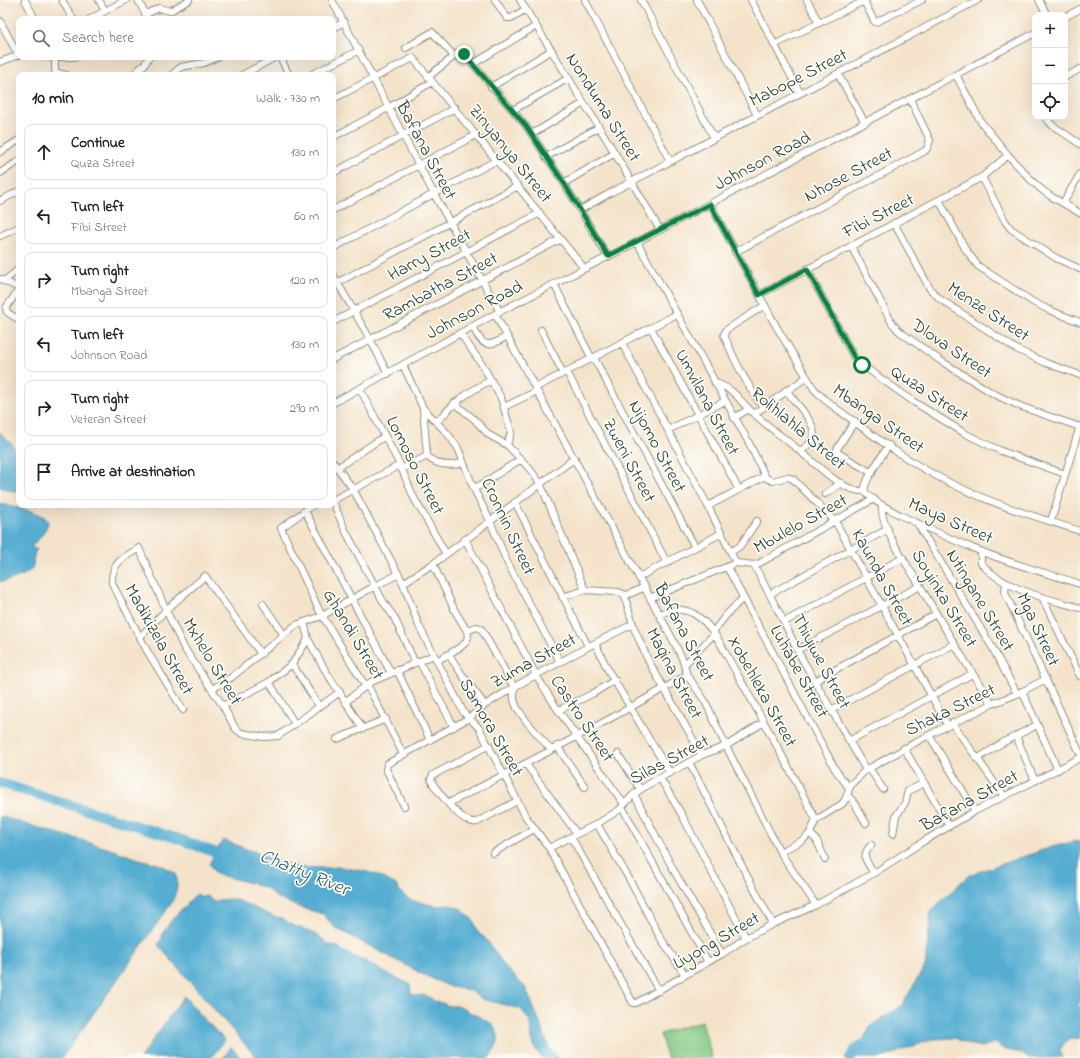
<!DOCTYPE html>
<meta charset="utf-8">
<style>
body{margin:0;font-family:"Indie Flower",sans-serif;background:#f2f2f2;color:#222}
.controls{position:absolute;right:12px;top:12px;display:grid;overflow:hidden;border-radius:8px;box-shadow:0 4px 16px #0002}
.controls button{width:36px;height:36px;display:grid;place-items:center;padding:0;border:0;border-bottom:1px solid #e0e0e0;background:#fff;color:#222;font:20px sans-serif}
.stop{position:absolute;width:12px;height:12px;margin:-9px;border:3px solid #0b8043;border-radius:50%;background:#fff}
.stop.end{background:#0b8043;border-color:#fff;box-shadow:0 1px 4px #0008}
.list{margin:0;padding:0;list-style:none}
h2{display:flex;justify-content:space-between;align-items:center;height:52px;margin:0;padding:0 16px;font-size:17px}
h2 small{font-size:13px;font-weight:400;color:#767676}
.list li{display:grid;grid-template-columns:26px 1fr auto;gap:12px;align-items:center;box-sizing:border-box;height:56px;margin:0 8px 8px;padding:0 8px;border:1px solid #e0e0e0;border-radius:8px}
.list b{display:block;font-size:15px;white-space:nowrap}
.list p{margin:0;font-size:13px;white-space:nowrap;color:#767676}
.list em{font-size:13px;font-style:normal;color:#767676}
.icon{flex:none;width:22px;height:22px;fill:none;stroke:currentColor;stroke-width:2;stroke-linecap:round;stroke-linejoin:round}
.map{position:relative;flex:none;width:1080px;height:1058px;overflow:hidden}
.search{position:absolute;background:#fff;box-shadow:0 4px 16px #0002;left:16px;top:16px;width:320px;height:44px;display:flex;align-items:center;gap:10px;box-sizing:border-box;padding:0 14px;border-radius:8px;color:#767676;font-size:15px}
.panel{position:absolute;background:#fff;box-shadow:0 4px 16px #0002;left:16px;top:72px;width:320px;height:436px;border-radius:8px}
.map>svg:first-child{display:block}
</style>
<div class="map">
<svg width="1080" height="1058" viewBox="0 0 1080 1058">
<rect width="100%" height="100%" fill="#fdfcf7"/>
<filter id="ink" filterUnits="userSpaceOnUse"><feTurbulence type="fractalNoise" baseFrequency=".025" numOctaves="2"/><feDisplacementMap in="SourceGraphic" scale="8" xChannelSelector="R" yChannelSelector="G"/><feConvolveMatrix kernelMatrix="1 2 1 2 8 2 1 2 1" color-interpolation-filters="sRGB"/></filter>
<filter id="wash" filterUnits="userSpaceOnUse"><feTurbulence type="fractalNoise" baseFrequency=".012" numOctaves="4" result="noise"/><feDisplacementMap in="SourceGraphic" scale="16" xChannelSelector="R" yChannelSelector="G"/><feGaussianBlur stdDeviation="0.9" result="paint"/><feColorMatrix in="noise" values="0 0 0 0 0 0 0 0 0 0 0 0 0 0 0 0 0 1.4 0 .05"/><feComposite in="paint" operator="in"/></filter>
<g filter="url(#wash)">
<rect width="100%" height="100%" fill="#f4e3ca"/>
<path fill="#80c680" stroke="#50825a" d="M702,1021L712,1058H667L660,1034Z"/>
<path fill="#55add2" stroke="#3a7583" d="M0,432C3,437 7,439 11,443C19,452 22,481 16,492L0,487Z
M0,504C9,506 47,512 48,522C48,525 47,525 46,528C43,534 39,540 33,544L32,547L33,549H37C33,555 34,558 33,565C32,575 9,580 0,582Z
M0,816C45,831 91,841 136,858C145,861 154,862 163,866C167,868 172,871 176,874C179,886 176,893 171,904L62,1058H0Z
M223,840L284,863L300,867L323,868L340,867L358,870L376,874L396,885L401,893L410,900L437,906L450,905L462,909L474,921L478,933L485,938L506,968L525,987L541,1025L549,1048L557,1058H542L536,1050L531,1037L530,1021L521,1009L482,999L469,990L451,987L424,975L334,927L323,914L299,907L277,898L266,888L254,884L216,874L209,864Z
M1080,840V1003L1077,1005L1080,1007V1038C1068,1039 1066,1040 1060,1050L1061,1055L1063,1057L1029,1058L1019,1052L1006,1050L994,1043L982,1047L967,1044L955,1038L933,1039L884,1057L879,1058H853L871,1026L902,1005L925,966L931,911L969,875L1052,847Z
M197,894L202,897L208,896L213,902L218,900L231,899L239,901L274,917L281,918L290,924L313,933L323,939L327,944L340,948L342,951L377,967L381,971L410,984L411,994C422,999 423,990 435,1002C441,1002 444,1004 449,1006C451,1006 454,1006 456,1006C459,1006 489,1022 492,1024C495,1027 497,1032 498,1036C499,1046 494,1050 489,1058H257L158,945L162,938V934C168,926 176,911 186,907L188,902Z
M184,996L205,1020L225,1040L211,1058H140Z
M231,1047L241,1058H223Z"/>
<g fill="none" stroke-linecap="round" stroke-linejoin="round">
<path stroke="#55add2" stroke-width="10" d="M0,783L176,838L227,857
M850,1058L855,1050L870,1041"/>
</g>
</g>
<g filter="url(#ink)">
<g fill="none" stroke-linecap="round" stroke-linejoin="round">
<defs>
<path id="minor" d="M25,0L35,19
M62,0L73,19
M99,0L105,11
M138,0L148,19
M332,0L434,194L500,312
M495,0L507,18H511L526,9
M520,0L607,140L660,230
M585,0L670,161
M641,0L714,138
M697,0L757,115
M751,0L800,93
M807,0L819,23
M1039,0L1047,15
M864,1L874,21L876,22L922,0
M146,14L159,8L170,11L189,0
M1065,17L1080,9
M90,19L126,0
M0,21L18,55
M333,28L344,22
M774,45L866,0
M406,48L432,32L454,56
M46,57H75
M55,57V71L58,73L66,75
M280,57L289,75
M0,62L19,55
M473,64L536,26
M838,74L865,123
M133,75L145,64L149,57
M171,75L181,67L204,63L218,57
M242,75L276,57
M310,75L358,51
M956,75L981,122L1008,155L1031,180L1042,190L1052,197L1080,213
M428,77L457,54L462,53L466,56L526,126L564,183L608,257
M1065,77L1080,69
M491,87L552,50
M333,99L413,58L584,268
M513,110L569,78
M1045,117L1052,125L1080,144
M532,134L584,103
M333,137L388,108L432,82
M0,152L19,140
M546,157L599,127
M0,173L19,161
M333,173L455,108
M982,177L1005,221L1011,229L1056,258L1080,269
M564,183L615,153
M939,200L966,250L978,266L1033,302L1049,310L1080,322
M0,201L19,191
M1063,203L1080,174
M710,204L776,326L814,389L825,400C860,426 895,453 933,474C979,500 1030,515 1080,531
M333,210L476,135
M580,210L612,192L978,0
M894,223L930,289L940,299L1016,349L1046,363L1080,375
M0,236L19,227
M637,242L748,441L766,478L773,481L787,477L793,479L835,521L948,726
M851,246L892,323L899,331L941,361L994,394L1022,407L1080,427
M333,248L497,160
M735,252L925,151L928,147L930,140L910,99
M807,269L854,357L862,365L914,402L966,434L1001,451L1065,474
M333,275L370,339L388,374
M0,279L19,288
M4,281L19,269
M554,284L592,359
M333,285L518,186
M19,289L6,308L7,312L19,320
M759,295L982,177L1008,155
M495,314L672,638L682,658L687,675L705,701L726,746L780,852L816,905L874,873L924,841L975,811L1080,758
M333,322L540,213
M473,327C483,348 488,348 507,336
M651,328L739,490
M541,330L563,373
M460,333L483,366L501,398L511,432L507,445
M622,343L708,506L736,563
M594,358L695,547
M333,359L561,239
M403,365L423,408L447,433L458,448L474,489L490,521L507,562L560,662
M567,372L667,563
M715,383C736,389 738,400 753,413C769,427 785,439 801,452C818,465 843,493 865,491
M535,388L677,314
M360,389L400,465L414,498L446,554
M786,390C794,402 821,426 812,440C810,445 804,448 800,451
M333,403L495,314L637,242L1035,33
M454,403L474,419L489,435L507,445L512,450L529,468L540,483L585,590
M504,407L537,391
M763,407C746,384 735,362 724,335L726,330L765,305
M423,408L427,456
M754,414L807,377
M734,418L749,409
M855,421L837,449L838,453L872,473
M437,422C455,401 467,393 491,380
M668,430L725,401
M889,445C884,453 862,483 865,491C868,499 893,511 900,515C923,526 946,537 970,547C1005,562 1043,572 1080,584
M427,456C436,466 451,466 463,463
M333,462L353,489L403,583L419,626L464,713L479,728L526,817L549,848L633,1003H636L722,954L746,938L773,924L816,905
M337,468L385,436
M401,469L427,456
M474,489L521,459
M825,494L841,483
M333,500L400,465
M333,502L345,530L384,603L394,617L415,663
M515,502L588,646
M313,505L281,528L320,612L363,682L370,690L403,754
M882,505C879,527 909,567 920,586C943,626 967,665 992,704
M708,506L765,476
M305,511L391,673
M1051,521L1080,426
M917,523L992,647L1017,694
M465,539L536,675L556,707L624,804
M731,552L740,546L757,521
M982,552L981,556V563C1002,589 1049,599 1080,608
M433,564L455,611L467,631L468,637L466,642L462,646L437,661
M754,565L784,622L797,650L866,770
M727,567L835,769L849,788
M639,577L722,533
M403,583L433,564L575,458
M1006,583L1005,591L1006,595L1080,753
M770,594L888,529
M625,596L645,587
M562,597L585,590L618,592L624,594L634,628L648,660L702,755
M1042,597L1080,676
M650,598L736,563L754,565L758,564L874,499
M263,604L284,635
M659,614C671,610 682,607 694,614C715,626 724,652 736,672C764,721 790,770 816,820
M304,622L308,639L325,670L363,729
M784,622L903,558
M467,631L476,627L480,628L482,630L514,687V700L517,708L527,722L551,750
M713,632L727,614L743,598
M140,637L166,610L205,576L261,654
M595,643L608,670L649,739L670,773
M797,650L920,586
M449,655L463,676L485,705
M419,661L454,727
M292,664L319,706
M684,665L714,634
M397,670L430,740
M815,681L936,614
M269,682L295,724
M212,689L232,677L296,625L322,616L375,586L399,574
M1022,691L1058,770
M345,702L371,682L434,655
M223,706L269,682L292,664L308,639
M183,710L146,649L112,583C111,562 124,558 139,548L166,610L184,648L223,706L235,728L241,733L264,737L278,736L340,692
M559,710L592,694L615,680
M831,710L954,644
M952,723L1004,796
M929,735L975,811
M1016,736L1035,781
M337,739L386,719
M849,741L972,674
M489,745L433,775L431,779L433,784C441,795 462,825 477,822L517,801
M557,746L585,787
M904,748L949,826
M618,754L640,789
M977,759L1002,743L1037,725
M689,762L746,874L773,924
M526,764L577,834
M869,768L883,789
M660,778L682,815L746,938
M634,794L673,869L722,954
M847,795L853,801L866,823
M449,803C529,762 609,721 687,675
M404,806L386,769L387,764L469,718L485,705L514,687L595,643L633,624
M622,807L708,962
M597,824L628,877L660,937L685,975
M810,833L817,841L825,859
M893,834L896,816L905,803L908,791L924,783
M571,837L659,991
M871,845C860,857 867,862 874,873
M549,848L597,824L619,810L634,794L649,784L702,755L726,746L764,722
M780,852L803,840L810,833L816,820L842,804L845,800L851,784L866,770L929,735L992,704L1017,694L1046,679
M493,853L534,829"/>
</defs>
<use href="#minor" stroke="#8a907f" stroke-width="8"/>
<use href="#minor" stroke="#fff" stroke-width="6"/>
</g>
</g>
<g fill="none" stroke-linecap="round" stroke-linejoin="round" filter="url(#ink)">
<path stroke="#0b8043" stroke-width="5" d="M464,54L526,126L564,183L608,256L710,204L759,295L807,269L854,357L862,365"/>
</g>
<g text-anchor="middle" stroke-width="3.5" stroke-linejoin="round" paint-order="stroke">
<g font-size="18" fill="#1f3d34" stroke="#fdfcf7">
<text transform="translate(798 77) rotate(-27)" y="6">Mabope Street</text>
<text transform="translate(604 107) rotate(58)" y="6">Nonduma Street</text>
<text transform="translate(427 150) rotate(62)" y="6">Bafana Street</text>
<text transform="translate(511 153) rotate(51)" y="6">Zinyanya Street</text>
<text transform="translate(762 160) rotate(-28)" y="6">Johnson Road</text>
<text transform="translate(848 174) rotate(-28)" y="6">Nhose Street</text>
<text transform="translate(878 215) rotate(-27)" y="6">Fibi Street</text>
<text transform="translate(429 254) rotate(-28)" y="6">Harry Street</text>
<text transform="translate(440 286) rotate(-28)" y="6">Rambatha Street</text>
<text transform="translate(474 309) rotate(-28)" y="6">Johnson Road</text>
<text transform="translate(989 311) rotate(33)" y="6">Menze Street</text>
<text transform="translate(952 348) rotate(34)" y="6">Dlova Street</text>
<text transform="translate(930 393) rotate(33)" y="6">Quza Street</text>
<text transform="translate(708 402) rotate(62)" y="6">Umvilana Street</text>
<text transform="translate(879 418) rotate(35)" y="6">Mbanga Street</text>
<text transform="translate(799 428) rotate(40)" y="6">Rolihlahla Street</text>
<text transform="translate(658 446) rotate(62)" y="6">Nijomo Street</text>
<text transform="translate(630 460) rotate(62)" y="6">Zweni Street</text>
<text transform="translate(416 465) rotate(63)" y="6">Lomoso Street</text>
<text transform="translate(951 520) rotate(24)" y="6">Maya Street</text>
<text transform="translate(800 523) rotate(-29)" y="6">Mbulelo Street</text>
<text transform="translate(509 526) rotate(65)" y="6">Cronnin Street</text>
<text transform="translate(883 577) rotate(61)" y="6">Kaunda Street</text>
<text transform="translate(945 598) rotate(59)" y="6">Soyinka Street</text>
<text transform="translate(981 600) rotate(59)" y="6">Ntingane Street</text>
<text transform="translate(1039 629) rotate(65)" y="6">Mga Street</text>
<text transform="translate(685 632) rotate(62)" y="6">Bafana Street</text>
<text transform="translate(354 634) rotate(59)" y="6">Ghandi Street</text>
<text transform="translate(160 639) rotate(61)" y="6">Madikizela Street</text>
<text transform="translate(533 660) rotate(-29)" y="6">Zuma Street</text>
<text transform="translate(213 661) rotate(59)" y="6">Mxhelo Street</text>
<text transform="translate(822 661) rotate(62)" y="6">Thiyiwe Street</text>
<text transform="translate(800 671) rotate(61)" y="6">Luhabe Street</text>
<text transform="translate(675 673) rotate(62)" y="6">Maqina Street</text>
<text transform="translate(763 691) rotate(61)" y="6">Xobehleka Street</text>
<text transform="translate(950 709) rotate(-26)" y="6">Shaka Street</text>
<text transform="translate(583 718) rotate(56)" y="6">Castro Street</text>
<text transform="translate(492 727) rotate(60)" y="6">Samora Street</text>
<text transform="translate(669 759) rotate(-28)" y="6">Silas Street</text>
<text transform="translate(969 800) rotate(-29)" y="6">Bafana Street</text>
<text transform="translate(716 940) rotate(-30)" y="6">Liyong Street</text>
</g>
<g font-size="19" font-style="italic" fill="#2f5f63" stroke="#fdfcf7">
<text transform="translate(305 871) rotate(22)" y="7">Chatty River</text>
</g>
</g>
</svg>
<div class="controls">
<button>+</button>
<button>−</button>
<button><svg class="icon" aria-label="locate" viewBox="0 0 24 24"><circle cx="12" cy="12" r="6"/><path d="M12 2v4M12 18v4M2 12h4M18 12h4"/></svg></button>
</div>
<div class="stop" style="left:862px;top:365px"></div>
<div class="stop end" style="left:464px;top:54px"></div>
<div class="search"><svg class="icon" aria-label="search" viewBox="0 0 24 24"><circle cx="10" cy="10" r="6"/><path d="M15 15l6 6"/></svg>Search here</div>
<section class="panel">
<h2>10 min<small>Walk · 730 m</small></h2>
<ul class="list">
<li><svg class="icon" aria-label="ahead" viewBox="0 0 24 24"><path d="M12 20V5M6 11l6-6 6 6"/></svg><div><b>Continue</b><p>Quza Street</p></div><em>130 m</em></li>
<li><svg class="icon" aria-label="left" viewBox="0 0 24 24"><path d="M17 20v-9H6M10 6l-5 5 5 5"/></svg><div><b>Turn left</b><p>Fibi Street</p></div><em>60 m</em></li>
<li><svg class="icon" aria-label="right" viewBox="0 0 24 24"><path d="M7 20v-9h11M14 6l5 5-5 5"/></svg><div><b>Turn right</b><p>Mbanga Street</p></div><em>120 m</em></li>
<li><svg class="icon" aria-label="left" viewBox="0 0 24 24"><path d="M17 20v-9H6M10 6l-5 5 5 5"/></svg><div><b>Turn left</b><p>Johnson Road</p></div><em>130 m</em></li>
<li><svg class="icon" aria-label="right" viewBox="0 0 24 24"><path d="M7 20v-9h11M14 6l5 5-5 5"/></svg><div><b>Turn right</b><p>Veteran Street</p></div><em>290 m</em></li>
<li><svg class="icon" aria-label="arrive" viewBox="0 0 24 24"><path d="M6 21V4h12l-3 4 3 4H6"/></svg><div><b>Arrive at destination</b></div></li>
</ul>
</section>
</div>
